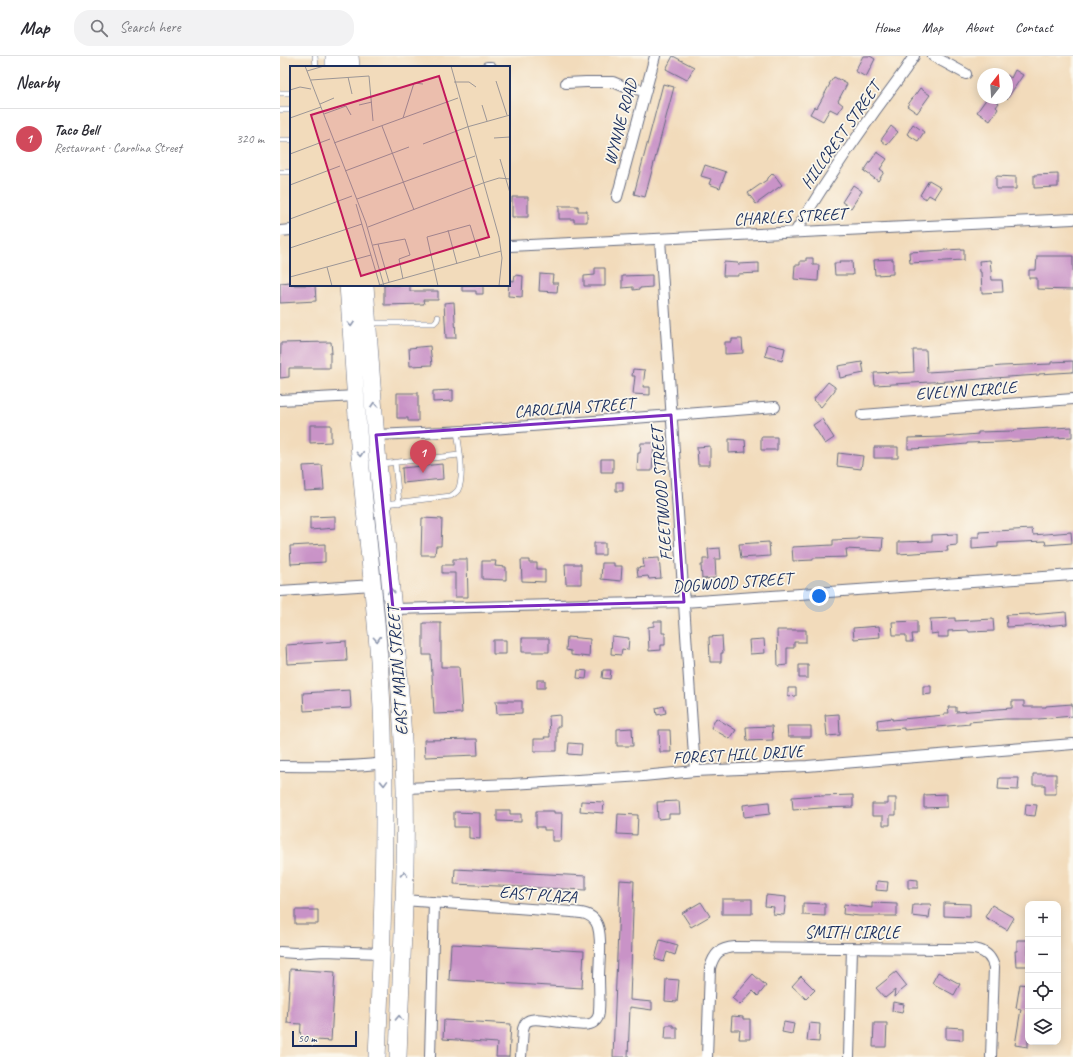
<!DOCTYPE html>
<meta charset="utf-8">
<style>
body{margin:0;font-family:Caveat,sans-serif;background:#f2f2f3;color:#2b2b33}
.controls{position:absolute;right:12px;bottom:12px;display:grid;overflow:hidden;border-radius:8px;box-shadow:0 2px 10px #0003}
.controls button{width:36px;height:36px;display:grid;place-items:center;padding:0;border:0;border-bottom:1px solid #e1e1e2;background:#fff;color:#2b2b33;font:20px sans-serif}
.compass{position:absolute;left:697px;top:12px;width:36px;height:36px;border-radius:50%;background:#fff;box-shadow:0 2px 10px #0003;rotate:17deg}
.scale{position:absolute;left:12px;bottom:10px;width:65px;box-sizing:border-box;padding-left:4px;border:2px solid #1b2f5e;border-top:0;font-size:11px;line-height:14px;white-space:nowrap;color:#1b2f5e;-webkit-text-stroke:3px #fbf7ec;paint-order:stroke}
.you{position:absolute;left:539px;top:540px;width:14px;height:14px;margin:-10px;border:3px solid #fff;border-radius:50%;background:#1a73e8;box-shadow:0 0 0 6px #1a73e833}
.badge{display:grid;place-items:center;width:26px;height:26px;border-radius:50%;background:#d1495b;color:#fff;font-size:13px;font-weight:700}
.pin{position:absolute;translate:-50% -33px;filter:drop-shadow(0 1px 2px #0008)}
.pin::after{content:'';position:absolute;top:21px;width:14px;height:12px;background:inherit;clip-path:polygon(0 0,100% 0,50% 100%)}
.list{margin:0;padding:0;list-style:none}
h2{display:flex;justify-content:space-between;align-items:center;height:52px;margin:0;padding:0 16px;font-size:17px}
h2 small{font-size:13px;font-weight:400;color:#7c7c81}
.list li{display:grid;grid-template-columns:26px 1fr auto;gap:12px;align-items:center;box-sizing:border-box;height:60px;padding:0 16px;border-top:1px solid #e1e1e2}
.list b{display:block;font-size:15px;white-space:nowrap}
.list p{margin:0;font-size:13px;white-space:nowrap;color:#7c7c81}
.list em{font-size:13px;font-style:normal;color:#7c7c81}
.icon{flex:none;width:22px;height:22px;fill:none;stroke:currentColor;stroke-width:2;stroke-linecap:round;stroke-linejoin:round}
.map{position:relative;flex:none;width:793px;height:1001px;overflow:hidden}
header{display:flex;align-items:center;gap:24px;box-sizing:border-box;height:56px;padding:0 20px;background:#fff;border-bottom:1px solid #e1e1e2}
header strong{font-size:19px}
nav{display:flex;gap:22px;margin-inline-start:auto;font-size:14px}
.search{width:280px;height:36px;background:#f2f2f3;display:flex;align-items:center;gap:10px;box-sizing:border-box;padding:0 14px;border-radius:16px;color:#7c7c81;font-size:15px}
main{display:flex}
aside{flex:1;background:#fff}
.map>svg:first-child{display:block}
</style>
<header>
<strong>Map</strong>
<div class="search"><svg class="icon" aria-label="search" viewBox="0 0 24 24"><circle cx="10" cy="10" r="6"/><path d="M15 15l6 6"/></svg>Search here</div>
<nav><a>Home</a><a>Map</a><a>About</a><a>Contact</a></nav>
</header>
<main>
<aside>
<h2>Nearby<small></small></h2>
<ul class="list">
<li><span class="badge">1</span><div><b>Taco Bell</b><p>Restaurant · Carolina Street</p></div><em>320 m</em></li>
</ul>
</aside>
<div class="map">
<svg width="793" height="1001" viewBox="0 0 793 1001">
<rect width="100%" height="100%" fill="#fbf7ec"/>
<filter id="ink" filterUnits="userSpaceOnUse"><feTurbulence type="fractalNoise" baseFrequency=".025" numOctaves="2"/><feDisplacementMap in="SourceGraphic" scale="8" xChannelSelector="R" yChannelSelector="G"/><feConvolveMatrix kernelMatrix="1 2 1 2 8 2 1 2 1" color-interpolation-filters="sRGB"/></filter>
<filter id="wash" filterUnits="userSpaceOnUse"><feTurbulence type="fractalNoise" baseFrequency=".012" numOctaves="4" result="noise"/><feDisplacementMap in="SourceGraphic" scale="16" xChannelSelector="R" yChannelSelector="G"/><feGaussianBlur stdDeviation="0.9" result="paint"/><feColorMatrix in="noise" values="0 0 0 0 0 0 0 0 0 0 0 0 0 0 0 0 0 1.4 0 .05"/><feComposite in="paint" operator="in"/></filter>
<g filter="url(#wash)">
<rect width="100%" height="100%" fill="#f2dbbb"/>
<g id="blocks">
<path fill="#c993c7" d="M393,0L414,11L407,24L386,13Z
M583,0H590L595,3L586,21L575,15Z
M735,14L743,19L727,43V19L731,22Z
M554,21L567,28L558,45L563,49L558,57L550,53L543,65L530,58L534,51L537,52L550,28H549Z
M383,28L394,31L365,141L354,138Z
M640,32L650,39L637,57L627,50Z
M707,42H712L719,47L716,51L718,53L710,65L697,56Z
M633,68L644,76L638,85L627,78Z
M611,70L618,76L607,89L601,84Z
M597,96L607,103L600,113L604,116L598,125L584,115Z
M425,109L446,116L440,132L429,128L431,123L421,120Z
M493,117L502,129L476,148L468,137L488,123V122Z
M778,118V131L754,132V119Z
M716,120L736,121V133H716Z
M649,124L661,131L654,142L649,139L646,143L640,139Z
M573,129L582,135L571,152L562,146Z
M232,141H248V161H232Z
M279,150H298V155H307V166H294V163H279Z
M684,193V204L630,207L629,196Z
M757,200H793V234L757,233V222H749V214H756Z
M526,202H533V209H539L538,225L514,223L515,209H520V205H526Z
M613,203V218L595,219L594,204Z
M710,204L712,224H722L723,236L702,237L701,216H700L699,205Z
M559,205H572L573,219H555L554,207H560Z
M444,206L458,207V208L479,207V217L458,218V220H443Z
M315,212H325V230H304V220L315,219Z
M260,218L273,219L272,227H278L277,236L259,235Z
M235,219L243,220L242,241L228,240L229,224L234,225Z
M372,219V231L360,232V233L353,234V231L342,232V220Z
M11,226V229H35L36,245L0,247V227Z
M104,229H130V235H158V244H143L144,248L104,249Z
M182,229H203V238H196V235H182Z
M174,246L176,282H166L164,247Z
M452,283H462L463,297L445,298V286H452Z
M51,286L52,297H50V312H9V321L0,322L1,287Z
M488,288L505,292L502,305L485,300Z
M150,290L152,309L130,310L129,292Z
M633,294H646L647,316L699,313V312L722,310L771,308V306L793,305V316L759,318V319L728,321L688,324L595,329L594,317L618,316V317L634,316Z
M582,306L584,317L560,322L558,310Z
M353,313L365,314L363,331H370V339L353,338L355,320H352Z
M548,326L555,331V334L541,351L533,344Z
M173,334V345L153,346V335Z
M117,337H138V365H128V362H117Z
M542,363L554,382L545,388L533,369Z
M30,369H51V386L30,387Z
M792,371V381L757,383V384L722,386L687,387V388L652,391V392L628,393V382L662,381L698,378V376L734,375V374Z
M481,381H497V394H481Z
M449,383L465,384L466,396L449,397Z
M361,387H374L372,415H357L358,397H360Z
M430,390V409H418L417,391Z
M594,391H618V402H594Z
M558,397L583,400L581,413L557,410Z
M321,403H333V416H321Z
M162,408L163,423L123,427L122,412Z
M42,409L44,434L25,435L23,410Z
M336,426H343V435H336Z
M55,460V472L30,474V461Z
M142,462L162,463L161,490H156L155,499H141Z
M752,473L753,479L791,476L792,487L766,489L765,485L718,487V491L692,493V481H699V476Z
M677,478V489L667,490L668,495L618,498V486L652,485V479Z
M578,481L603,482L602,495L566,493L567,501L533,502V504L513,505L512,491L553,489V484L578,483Z
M489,486L490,500L461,502L459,488Z
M314,487H325V499H314Z
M45,488V506L11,508L10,490Z
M440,492L441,503H435L436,522L422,523L421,509H423V503H429L428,493Z
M379,502L381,522L369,523L368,520L358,521L357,512L364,511L363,503Z
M173,503H187L188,541H175V517H162V509H173Z
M241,504H249V507H257V513H265V526L242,525Z
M202,505H216L215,510L226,511V524L202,523Z
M322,507H334V510H342L341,525L321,523Z
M285,508H301V528H286Z
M786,556L787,568L763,570V569L727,571L726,559L750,558V559Z
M675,562V565L713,563L714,575L689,576L688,574L668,575V581H658V577L651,578L650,563Z
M374,565H382V577H385V589H381V594L369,595L368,571L374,570Z
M637,565V578H632L633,586H626V579H613L612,566Z
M143,567H161V611H179L182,657L154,658L151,599H143Z
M599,570L600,581L574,583L573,572Z
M497,574H526V586H514V592H507V609L498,610Z
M332,580L349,582L348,594L342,593L341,599L331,598Z
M442,580L443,597H441V606H430L429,581Z
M287,581L310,583L309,601L291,599V595L286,594Z
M242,582H269V596H242Z
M484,583L485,597L470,598L469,584Z
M213,584H226V598H213Z
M66,585L67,605L7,608L6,589Z
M519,609H528V622H519Z
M298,614L307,615L306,623L297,622Z
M323,614H331L330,623L322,622Z
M257,624H265V632H257Z
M643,630H651V638L643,639Z
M508,632H516V640L508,641Z
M70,634L71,652L24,655L23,637Z
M216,645H242V657L217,658Z
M732,645H744V651H766V650L792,648L793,660L758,663H725L689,666L690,668L624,674V672L598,674L597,664L612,662V664L664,659V657H669L668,651H676V656L732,652Z
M384,650L386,657L377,659L376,652Z
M559,658L560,679L547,680L545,659Z
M280,659V670H277V695H254V683H265L264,681H270L269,660Z
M436,662L456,674L450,683L431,672Z
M492,670L493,684L467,685L466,671Z
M507,670H531V681H508Z
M352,672L353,690H337V673Z
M379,674H390L391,696H380Z
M197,683L198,699L145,701L144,684Z
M289,687L302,688L301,699L288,698Z
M753,718H776V738H765V729H753Z
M719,722H739L738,734L718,733Z
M667,738V751L644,752V739Z
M540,739V740L573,739V751L541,752L513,754L512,741Z
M608,742H616V759H610V769H603V760H592V748H608Z
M301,745L324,746L323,757L300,755Z
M399,745L400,758H389V762L378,763L377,746Z
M489,746L490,758L464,761L463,749Z
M746,748L757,749L755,760L745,759Z
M217,754H230V758H241V766L217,765Z
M256,755H274V757H282L281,785H272V774H264V771H256Z
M174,756L200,757V783L189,782V771H174Z
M338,758L358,759L357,779L337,778Z
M175,813L306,820V834L174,828Z
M628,823L638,824V832H628Z
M340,824L354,825L350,944L372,946V954L350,951L348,1001H333Z
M597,825L608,826L607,835L596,834Z
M486,839L506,841L504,859L493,858L494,851L485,850Z
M442,843H472V858H442Z
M421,846L430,860L411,871L402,857Z
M523,847L545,848V860L523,859Z
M592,847L617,848V860H579L563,858L564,848L592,852Z
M664,847L690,848V861L664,860Z
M641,848H651L649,862L632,860L633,849H641Z
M712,849L734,862L727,874L705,861Z
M15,854H38V868H15Z
M380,884L398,889L395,899L387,896L384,906L375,903Z
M737,884H748V910H736L735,895H737Z
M171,888L304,895L302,932L169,924Z
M10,913L55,916L51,985L20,983L21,968L7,967Z
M616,916L627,930L614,941L615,934L605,942L596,932Z
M658,916L680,928L674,939L652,927Z
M473,918L486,930L478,940L473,935L460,949L452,942Z
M521,920L535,934L526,943L512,930Z
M386,923L399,924L397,946L385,945Z
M740,928L748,929V991L735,989L741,953L736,952Z
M613,946L624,948L622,957L612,955Z
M452,960L463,961V963H470V983H459L460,974H451Z
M164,964L231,968L229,1001H216L217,987L163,983Z
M504,966L514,968L512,978L502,976Z
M529,967L540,968L539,986L527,985Z
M594,967H607L606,991H593Z
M386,969H393V971H397V983H385Z
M666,971L683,972V984L666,983Z"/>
</g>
</g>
<g filter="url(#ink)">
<use href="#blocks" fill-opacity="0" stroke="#666b7f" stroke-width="1"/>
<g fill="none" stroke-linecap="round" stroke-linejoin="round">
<defs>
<path id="service" d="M35,0L36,11
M0,37H11
M0,54H11
M0,84H11
M0,116H11
M91,267H154L157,264L158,261
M115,406L119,447
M101,408L179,399
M105,448L171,440C173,438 176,437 178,434C185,420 179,391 177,375"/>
<path id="minor" d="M653,0L686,18
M207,11H211
M286,27L306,26H333L345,31L366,35
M337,141L375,0
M0,175L11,174
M515,176C549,120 586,66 625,14L634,0
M380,183L415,715
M229,190L793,163
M0,344L76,340
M582,359L793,343
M96,379L186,375L495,351
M0,535L93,529
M113,553L404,546L793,519
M0,710C34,710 69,712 103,707
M125,732L232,728L363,720L415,715L527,710L793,688
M123,844L292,856C301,857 311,857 316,866C323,877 319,907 319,921C319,932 320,943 319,955C319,959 318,963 314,966C304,975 258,958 248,965C245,966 244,970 243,973L241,1001
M0,896L15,897L44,895L101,897
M150,1001L154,846
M427,1001L430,912C434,898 439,892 455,891L668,893C686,893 708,888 714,911L711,1001
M569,1001L572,892"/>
<path id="primary" d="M54,0V11
M70,0L71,11
M68,229C73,294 76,358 82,423C90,507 100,590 103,675C106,784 102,892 97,1001
M85,229C89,288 93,348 98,407C109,516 122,624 125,733C127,822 121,912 118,1001"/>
</defs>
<use href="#service" stroke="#666b7f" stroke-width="6"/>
<use href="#minor" stroke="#666b7f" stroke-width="12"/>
<use href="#primary" stroke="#666b7f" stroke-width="18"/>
<use href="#service" stroke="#fff" stroke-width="5"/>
<use href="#minor" stroke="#fff" stroke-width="10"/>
<use href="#primary" stroke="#fff" stroke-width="17"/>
</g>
<defs><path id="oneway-chevron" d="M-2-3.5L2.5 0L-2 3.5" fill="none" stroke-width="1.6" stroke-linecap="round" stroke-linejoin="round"/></defs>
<g stroke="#8d97ae">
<use href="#oneway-chevron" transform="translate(71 268) rotate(86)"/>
<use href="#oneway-chevron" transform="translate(94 349) rotate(-94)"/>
<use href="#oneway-chevron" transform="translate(80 398) rotate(85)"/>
<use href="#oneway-chevron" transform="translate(111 535) rotate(-96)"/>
<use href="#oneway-chevron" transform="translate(97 583) rotate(86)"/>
<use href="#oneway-chevron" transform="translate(104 727) rotate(88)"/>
<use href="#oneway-chevron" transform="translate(124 818) rotate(-88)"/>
<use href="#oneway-chevron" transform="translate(119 962) rotate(-88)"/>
</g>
</g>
<path fill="none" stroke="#7b2cbf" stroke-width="3" stroke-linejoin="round" d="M391,359L404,546L113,553L96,379Z"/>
<g text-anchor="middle" stroke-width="3.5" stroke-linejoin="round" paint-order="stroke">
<g font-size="17" fill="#1b2f5e" stroke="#fbf7ec">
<text transform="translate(340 66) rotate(-75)" y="6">WYNNE ROAD</text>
<text transform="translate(560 79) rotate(-55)" y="6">HILLCREST STREET</text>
<text transform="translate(510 160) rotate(-3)" y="6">CHARLES STREET</text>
<text transform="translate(686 334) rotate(-4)" y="6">EVELYN CIRCLE</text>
<text transform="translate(294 351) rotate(-4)" y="6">CAROLINA STREET</text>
<text transform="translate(381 438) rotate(-94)" y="6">FLEETWOOD STREET</text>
<text transform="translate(452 526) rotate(-4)" y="6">DOGWOOD STREET</text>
<text transform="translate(117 615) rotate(-94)" y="6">EAST MAIN STREET</text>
<text transform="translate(458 698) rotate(-3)" y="6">FOREST HILL DRIVE</text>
<text transform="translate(258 838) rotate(4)" y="6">EAST PLAZA</text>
<text x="572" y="882">SMITH CIRCLE</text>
</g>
</g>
<g transform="translate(10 10)">
<rect width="220" height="220" fill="#f2dbbb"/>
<path fill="none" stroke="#9c9696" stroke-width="1" d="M15,0L76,157L94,220M161,0L209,171L212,192L209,220M17,5L34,0M58,11L62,28M21,14L79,10L83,55M206,15L217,49M164,16H179L186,21M0,24L10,21L21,23M30,38L44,32M69,39L82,36M192,39L197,55M34,48L56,40L61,49M0,52L31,41M113,52L124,17L133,18M92,60L124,144M177,61L220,49M204,72L220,71M44,77L168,32M133,78L177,61M0,88L40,73M210,93L220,127M55,105L119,81M0,119L50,100M67,133L185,90M66,138L90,220M0,153L62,130M78,161L193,117L209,112L220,113M158,164L167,198M88,178L99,216M83,179L115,173L120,189L109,193L113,213M0,182L72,158M37,201L42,220M0,211L81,189M86,220L211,185M148,220L137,171L180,159L190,191"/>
<path fill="#c2185b" fill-opacity="0.15" stroke="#c2185b" stroke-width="2" d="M149,10L199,171L71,210L21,49Z"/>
<rect width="220" height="220" fill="none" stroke="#1b2f5e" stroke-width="2"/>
</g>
</svg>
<div class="controls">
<button>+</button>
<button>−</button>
<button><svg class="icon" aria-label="locate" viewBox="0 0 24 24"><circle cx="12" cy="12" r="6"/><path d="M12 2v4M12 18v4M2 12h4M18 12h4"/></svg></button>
<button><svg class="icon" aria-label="layers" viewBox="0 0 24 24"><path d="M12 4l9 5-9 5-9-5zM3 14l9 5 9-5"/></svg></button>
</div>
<svg class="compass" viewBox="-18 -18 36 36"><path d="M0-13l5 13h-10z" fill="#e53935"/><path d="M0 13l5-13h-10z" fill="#7c7c81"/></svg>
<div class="scale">50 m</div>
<div class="you"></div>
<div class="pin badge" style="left:143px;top:417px">1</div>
</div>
</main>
